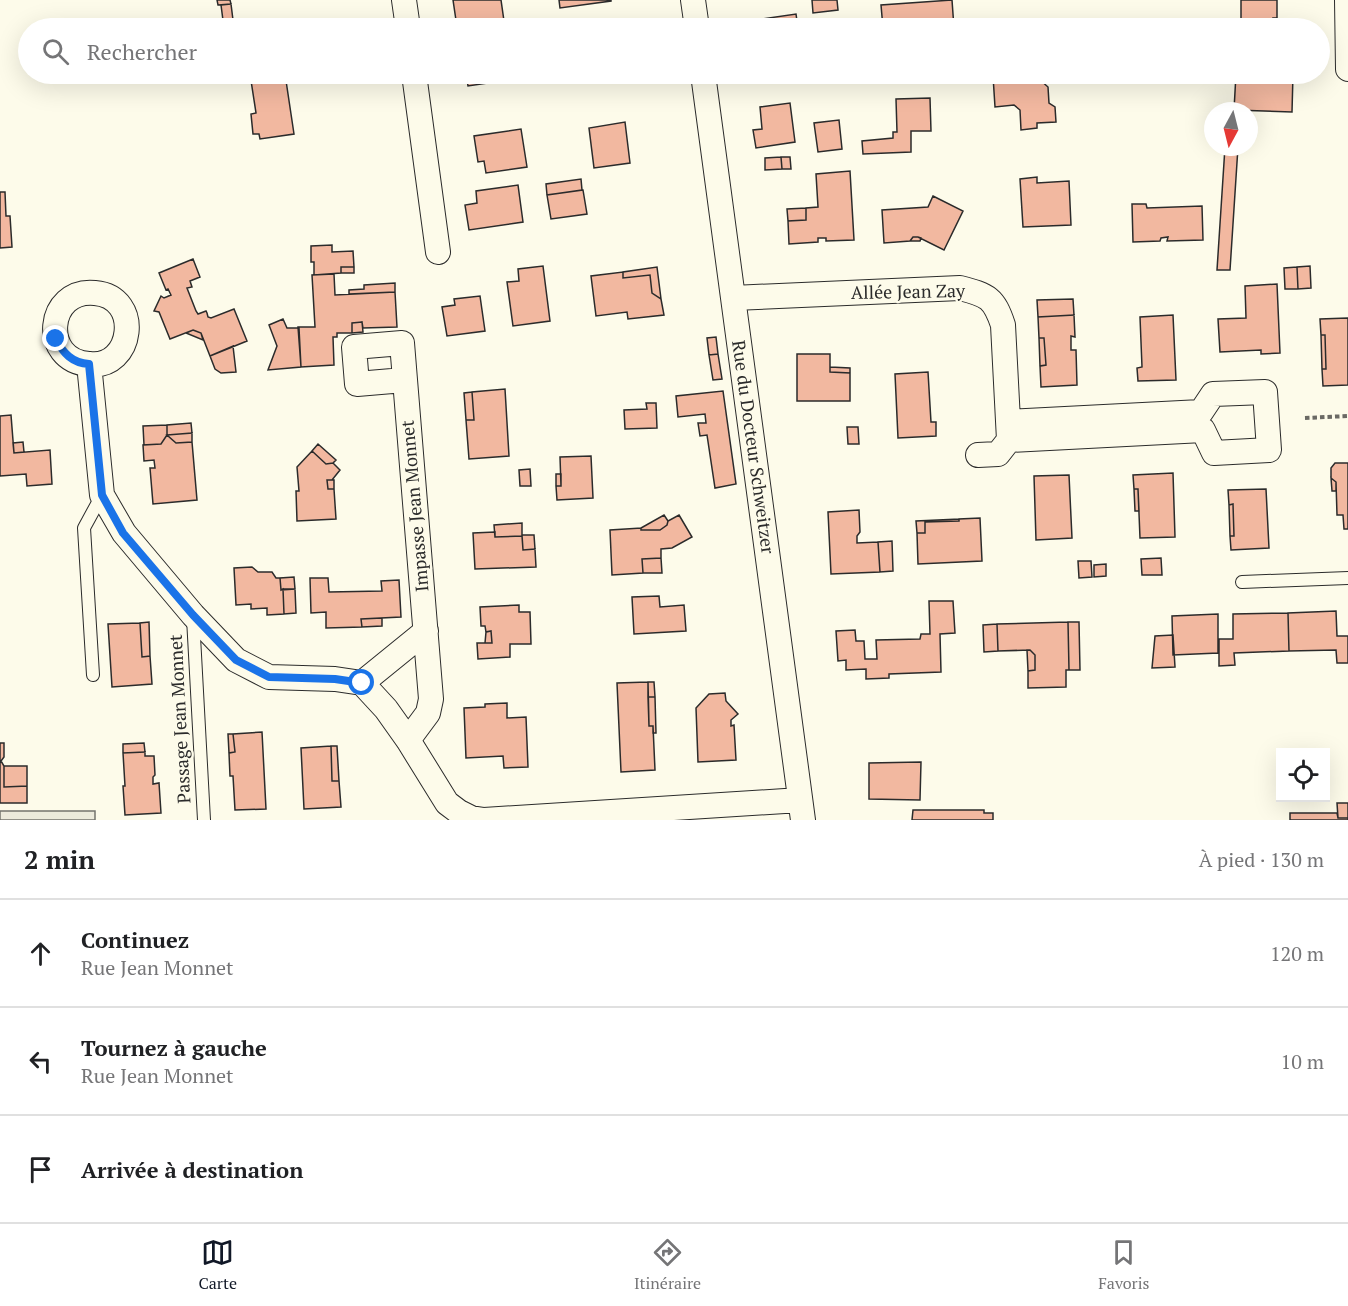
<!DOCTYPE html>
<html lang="fr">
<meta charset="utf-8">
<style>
body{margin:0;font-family:"PT Serif",serif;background:#f2f2f2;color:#202124}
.controls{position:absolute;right:18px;bottom:18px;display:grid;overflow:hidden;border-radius:0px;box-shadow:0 6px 24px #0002}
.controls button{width:54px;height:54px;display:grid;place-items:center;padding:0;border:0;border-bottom:2px solid #e0e0e0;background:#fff;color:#202124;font:30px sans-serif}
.compass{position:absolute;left:1204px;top:102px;width:54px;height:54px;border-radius:50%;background:#fff;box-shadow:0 6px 24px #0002;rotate:187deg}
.stop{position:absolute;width:18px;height:18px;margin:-14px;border:4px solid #1a73e8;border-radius:50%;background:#fff}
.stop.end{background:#1a73e8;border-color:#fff;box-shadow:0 2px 6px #0008}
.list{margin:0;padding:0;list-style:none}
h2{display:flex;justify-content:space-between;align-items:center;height:78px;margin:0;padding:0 24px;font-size:26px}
h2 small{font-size:20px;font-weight:400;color:#757577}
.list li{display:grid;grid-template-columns:39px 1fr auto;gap:18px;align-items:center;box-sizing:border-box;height:108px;padding:0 24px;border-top:2px solid #e0e0e0}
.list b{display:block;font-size:22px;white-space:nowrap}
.list p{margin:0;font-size:20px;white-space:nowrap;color:#757577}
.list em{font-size:20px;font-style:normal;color:#757577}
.icon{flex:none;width:33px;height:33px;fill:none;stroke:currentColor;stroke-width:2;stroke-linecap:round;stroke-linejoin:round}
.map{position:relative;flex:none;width:1348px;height:820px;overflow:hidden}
.search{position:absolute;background:#fff;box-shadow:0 6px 24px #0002;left:18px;right:18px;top:18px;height:66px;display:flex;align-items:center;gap:15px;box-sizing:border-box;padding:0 21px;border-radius:33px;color:#757577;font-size:22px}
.sheet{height:402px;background:#fff}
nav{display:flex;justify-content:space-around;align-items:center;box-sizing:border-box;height:84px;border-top:2px solid #e0e0e0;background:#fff;font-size:16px;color:#757577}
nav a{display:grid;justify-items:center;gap:3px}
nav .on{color:#111827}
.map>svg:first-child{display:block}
</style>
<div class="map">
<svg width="1348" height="820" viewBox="0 0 1348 820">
<rect width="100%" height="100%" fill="#fdfbea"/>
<path fill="#eceadb" stroke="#74746e" stroke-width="1.5" d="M0,811H95V820H0Z"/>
<path fill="#f2b8a0" stroke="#2b2b2b" stroke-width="1.5" d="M217,0H230L231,4L218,5Z
M453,0H501L504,21L457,27Z
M559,0H611V1L560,8Z
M812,0H837L838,10L813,13Z
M952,0L954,28H883L881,5Z
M1241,0H1277V18H1273L1274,28H1241Z
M231,4L234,28H224L221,5Z
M796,14L798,28H757L756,20Z
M1212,21H1221V28H1212Z
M250,74H285L294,134L260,139L259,134H253L251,114L256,113Z
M466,74H514L515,79L468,86Z
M587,74H645V75L588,82Z
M1018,74V79L1038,78L1048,87L1049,103L1055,107L1056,122L1037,123V128L1021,130L1020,110L1014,105L995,107L993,76Z
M1018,74H1029V78L1018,79Z
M1236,74H1293L1292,112L1234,110Z
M930,98L931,131H911V152L863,154L862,141L893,138V132H897L896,99Z
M790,103L795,142L756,148L753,130L762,129L760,107Z
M839,120L842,149L818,152L814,123Z
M625,122L630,163L594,168L589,128Z
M521,129L527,167L486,173L484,161L478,162L474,136Z
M1225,147H1238L1230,270H1217Z
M781,157H790L791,169H782Z
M781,157L782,169L765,170V158Z
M850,171L854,240L826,241V238H818V242L789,244L788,221L806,220V208L818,207L816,174Z
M1037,177V183L1069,181L1071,225L1023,227L1020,179Z
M581,179L582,190L547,195L546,184Z
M518,185L523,222L469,230L465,205L477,203L476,191Z
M583,190L587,214L551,219L547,195Z
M0,192H5L6,216H10L12,247L0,248Z
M933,196L963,211L944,250L918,237H913L910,241L884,243L882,210L928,207Z
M1132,204H1146L1147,208L1202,206L1203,240L1167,241L1168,237L1161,238L1160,241L1133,242Z
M806,208V220L788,221L787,209Z
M913,237H918L921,238L920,241H910Z
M332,245V252L353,251L354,267H341V273L314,275V262H311V246Z
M193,259L200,277L190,281L192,287L187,288L196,311L198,314L206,311L207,313L208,317L211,318L234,309L247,341L210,356L201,333L193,330L170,339L159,312L154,311L161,296L164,298L171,295L168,289L166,290L159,273Z
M543,266L550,321L513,326L507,282L519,281L518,269Z
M1310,266L1311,288L1298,289L1297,267Z
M341,267H354V273H341Z
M657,267L661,299L652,293L650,275L623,278V272Z
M1297,267L1298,289H1285L1284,268Z
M623,272V278L650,275L652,293L661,299L664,315L628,319L627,312L596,316L591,276Z
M334,274L335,295L395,292L397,327L363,328L362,322L352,323V333H337V337H333L334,365L301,367L298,327H315L312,275Z
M395,283V292L349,294V290L364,289V285Z
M1277,284L1280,353L1261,354V350L1220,352L1218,319L1246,318L1245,286Z
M480,296L485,331L447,336L442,307L455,305L454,299Z
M1073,299L1074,315L1038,317L1037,300Z
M1074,315L1075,337L1071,336V350H1076L1077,385L1041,387L1040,366L1046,365L1044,338H1039L1038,317Z
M1173,315L1176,380L1138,381L1137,368L1142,367L1140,317Z
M1348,318V385L1323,386L1322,369H1326L1325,335H1321L1320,319Z
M283,319L287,328H299L301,367L268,370L277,346L269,325Z
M362,322L363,332L352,333V323Z
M193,330L201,333L203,340L186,333Z
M1321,335H1325L1326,369H1322Z
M716,337L718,354L709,355L707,338Z
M1039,338H1044L1046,365L1040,366Z
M233,346L236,372L221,373L215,369L210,356Z
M718,354L722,379L713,380L709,355Z
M797,354H830V372L850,373V401H797Z
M830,367L850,368V373L830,372Z
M928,372L931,422H936V436L898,438L895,374Z
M505,389L509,456L469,459L466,420H474L472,392Z
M723,391L736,484L715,488L707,435L700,436L698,423H706L705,414L678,417L676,396Z
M472,392L474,420H466L464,393Z
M646,403H656L657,428L625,429L624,410L647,409Z
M11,415L14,453L50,450L52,484L27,486L26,474L0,476V416Z
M191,423L192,433L167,435V425Z
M167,425V435L161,444L144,445L143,426Z
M847,427H858L859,444H848Z
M192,433V442L176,443L167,435Z
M167,435L176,443L192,442L197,500L153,504L150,468H155L154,460L144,461L143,445L161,444Z
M23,442L24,452L14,453L13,443Z
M318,444L336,460L333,463L326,464L312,451Z
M312,451L326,464L333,463L340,470L332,480H327L328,489H334L336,519L297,521L296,491H299L297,467Z
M591,456L593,498L557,500L556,486H561L560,457Z
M1335,463H1348V529H1344L1343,515H1337L1336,482L1331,478V468Z
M530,469L531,486H520L519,470Z
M1173,473L1175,537L1140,538L1138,489H1134L1133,475Z
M556,474H561V486H556Z
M1069,475L1072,538L1036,540L1034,476Z
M1331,478L1336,482V491H1332Z
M327,480H334V489H328Z
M1134,489H1138L1139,511H1135Z
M1266,489L1269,548L1231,550L1230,536H1234L1233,504L1229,505L1228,490Z
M1233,504L1234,536H1230L1229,505Z
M859,510L860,532L857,536V543L878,542L880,572L831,574L828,512Z
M664,515L668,521L667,525L660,530H641V528Z
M679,515L692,537L672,548L661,549V558L642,559L643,573L612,575L610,530L641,528V530H660L667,525L668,521Z
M980,518L982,561L918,564L917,533H925V522L959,521V519Z
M959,519V521L925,522V533H917L916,521Z
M522,523V536L495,537L494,525Z
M495,532V537L522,536L523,550L535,549L536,567L475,569L473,533Z
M522,535H534L535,549L523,550Z
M892,541L893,571L880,572L878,542Z
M661,558L662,573H643L642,559Z
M1161,558L1162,575H1142L1141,559Z
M1078,561H1091L1092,577L1079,578Z
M1106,564V576L1094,577V565Z
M252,567L258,572H272L276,578H280L281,590L283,589L284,614L267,615V608L251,609V604L236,605L234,568Z
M294,577L295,589L281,590L280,578Z
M310,578H328L329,592L382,591L381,581L399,580L401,617L361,619L362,627L326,628V612L311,613Z
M283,589H295L296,613L284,614Z
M659,596L660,607L684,605L686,631L634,634L632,597Z
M929,601H953L955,633L940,634L941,672L889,674V678L866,679V669L846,670V660L838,661L836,631L855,630L856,641H864L865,659H877L876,640L920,639L921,634H930Z
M519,605V612H530L531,644H510V657L478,659L477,643H492L491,631L486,632L485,626H481L480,607Z
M1336,611L1337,636H1348V663H1337L1336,650L1289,651L1288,613Z
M1288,613L1289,651L1234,653L1235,665L1219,666V639H1233V614Z
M1218,614V653L1173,655L1172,616Z
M382,618V626L362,627L361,619Z
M149,622L150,656L142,657L140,623Z
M1068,622H1079L1080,670H1069Z
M1068,622L1069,670H1066V687L1028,688V671L1035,670V655L1030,650L998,651L997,624Z
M140,623L142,657L150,656L152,684L112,687L108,624Z
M997,624L998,651L984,652L983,625Z
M491,631L492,643H485L486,632Z
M1173,635L1175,667L1152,668L1155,636Z
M1027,650H1030L1035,655V670L1028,671Z
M648,682H654L655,697H648Z
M648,682L649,726H653L655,770L621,772L617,683Z
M725,693L726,701L738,714L731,720V726L734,725L736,760L698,762L696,708L709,694Z
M648,697H655L656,733H653V726H649Z
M507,703V718L526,717L528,767L504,768L503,756L466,758L464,708L485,707V704Z
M262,732L266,809L235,810L233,776H230L229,753L235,752L233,734Z
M228,734H233L235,752L229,753Z
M0,743H4V757L1,761L4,766V787L27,786V803H0Z
M144,743L145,752L123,753V744Z
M331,746L332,781H339L341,807L304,809L301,748Z
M331,746H337L339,781H332Z
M145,752V756H154L155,775L153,777V784L159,783L161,813L125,815L123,786H125L123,753Z
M921,762L920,800L869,799V763Z
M4,766H27V786L4,787Z
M1337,803H1348V818H1338Z
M913,810H984V813H993V820H912Z
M1290,813H1337L1338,818H1348V820H1290Z"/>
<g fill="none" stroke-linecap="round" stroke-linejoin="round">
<defs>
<path id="service" d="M1242,582L1348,578
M193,618L204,820
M93,675L84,528L102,495"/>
<path id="minor" d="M404,0L408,28
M693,0L697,28
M1347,0L1348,69
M414,74L438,252
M703,74L803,820
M733,298L960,288C988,295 994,298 1003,325L1009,440L998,454L978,455
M89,364C133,370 143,297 95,293C46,288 40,361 89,364L102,495L124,533L193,615L236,660L269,677L335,679L362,683L386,709L408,740L447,803L459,812L471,818L484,820L800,800
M404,380L357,384L354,347L402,343L431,699L428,713L408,740
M1009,422L1201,412L1213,394L1265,392L1269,450L1214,453L1203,430L1009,440
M362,683L426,631"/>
</defs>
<use href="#service" stroke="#2b2b2b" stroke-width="14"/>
<use href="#minor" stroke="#2b2b2b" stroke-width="26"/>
<path stroke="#6a6964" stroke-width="4" stroke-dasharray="4.5 3" stroke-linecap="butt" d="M1305,418L1348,416"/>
<use href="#service" stroke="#fdfbea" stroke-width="12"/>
<use href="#minor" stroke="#fdfbea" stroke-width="24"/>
</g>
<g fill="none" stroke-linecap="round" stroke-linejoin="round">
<path stroke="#1a73e8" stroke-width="8" d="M56,339C63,353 72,363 89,364L102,495L123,533L193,615L236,660L269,677L335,679L362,683"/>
</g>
<g text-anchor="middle" stroke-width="4.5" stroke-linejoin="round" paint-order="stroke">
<g font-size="18" fill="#2b2b2b" stroke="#fdfbea">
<text transform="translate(908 292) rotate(-1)" y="6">Allée Jean Zay</text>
<text transform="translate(753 447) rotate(82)" y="6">Rue du Docteur Schweitzer</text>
<text transform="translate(415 506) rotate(-95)" y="6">Impasse Jean Monnet</text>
<text transform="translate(180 719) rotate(-93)" y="6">Passage Jean Monnet</text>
</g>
</g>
</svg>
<div class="controls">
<button><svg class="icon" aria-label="locate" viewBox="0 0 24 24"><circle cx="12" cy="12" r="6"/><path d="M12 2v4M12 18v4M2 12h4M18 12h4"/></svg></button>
</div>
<svg class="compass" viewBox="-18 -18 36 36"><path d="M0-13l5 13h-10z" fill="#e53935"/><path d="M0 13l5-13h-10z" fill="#757577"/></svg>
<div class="stop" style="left:362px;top:683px"></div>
<div class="stop end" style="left:56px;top:339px"></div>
<div class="search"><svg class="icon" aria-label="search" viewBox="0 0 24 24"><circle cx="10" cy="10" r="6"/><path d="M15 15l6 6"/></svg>Rechercher</div>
</div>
<section class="sheet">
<h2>2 min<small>À pied · 130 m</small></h2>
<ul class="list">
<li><svg class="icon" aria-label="ahead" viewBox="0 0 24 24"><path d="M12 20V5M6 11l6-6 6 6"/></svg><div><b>Continuez</b><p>Rue Jean Monnet</p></div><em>120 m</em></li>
<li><svg class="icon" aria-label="left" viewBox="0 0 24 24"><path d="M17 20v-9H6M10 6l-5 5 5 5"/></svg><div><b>Tournez à gauche</b><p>Rue Jean Monnet</p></div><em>10 m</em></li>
<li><svg class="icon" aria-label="arrive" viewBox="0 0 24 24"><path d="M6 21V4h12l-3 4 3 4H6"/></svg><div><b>Arrivée à destination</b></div></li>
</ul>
</section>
<nav>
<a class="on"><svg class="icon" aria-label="map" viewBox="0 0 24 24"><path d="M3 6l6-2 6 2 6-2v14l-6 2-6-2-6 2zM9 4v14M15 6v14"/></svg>Carte</a>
<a><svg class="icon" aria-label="directions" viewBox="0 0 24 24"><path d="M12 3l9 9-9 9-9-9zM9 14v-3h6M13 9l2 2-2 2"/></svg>Itinéraire</a>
<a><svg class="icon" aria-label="saved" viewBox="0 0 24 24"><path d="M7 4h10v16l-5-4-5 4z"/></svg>Favoris</a>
</nav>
